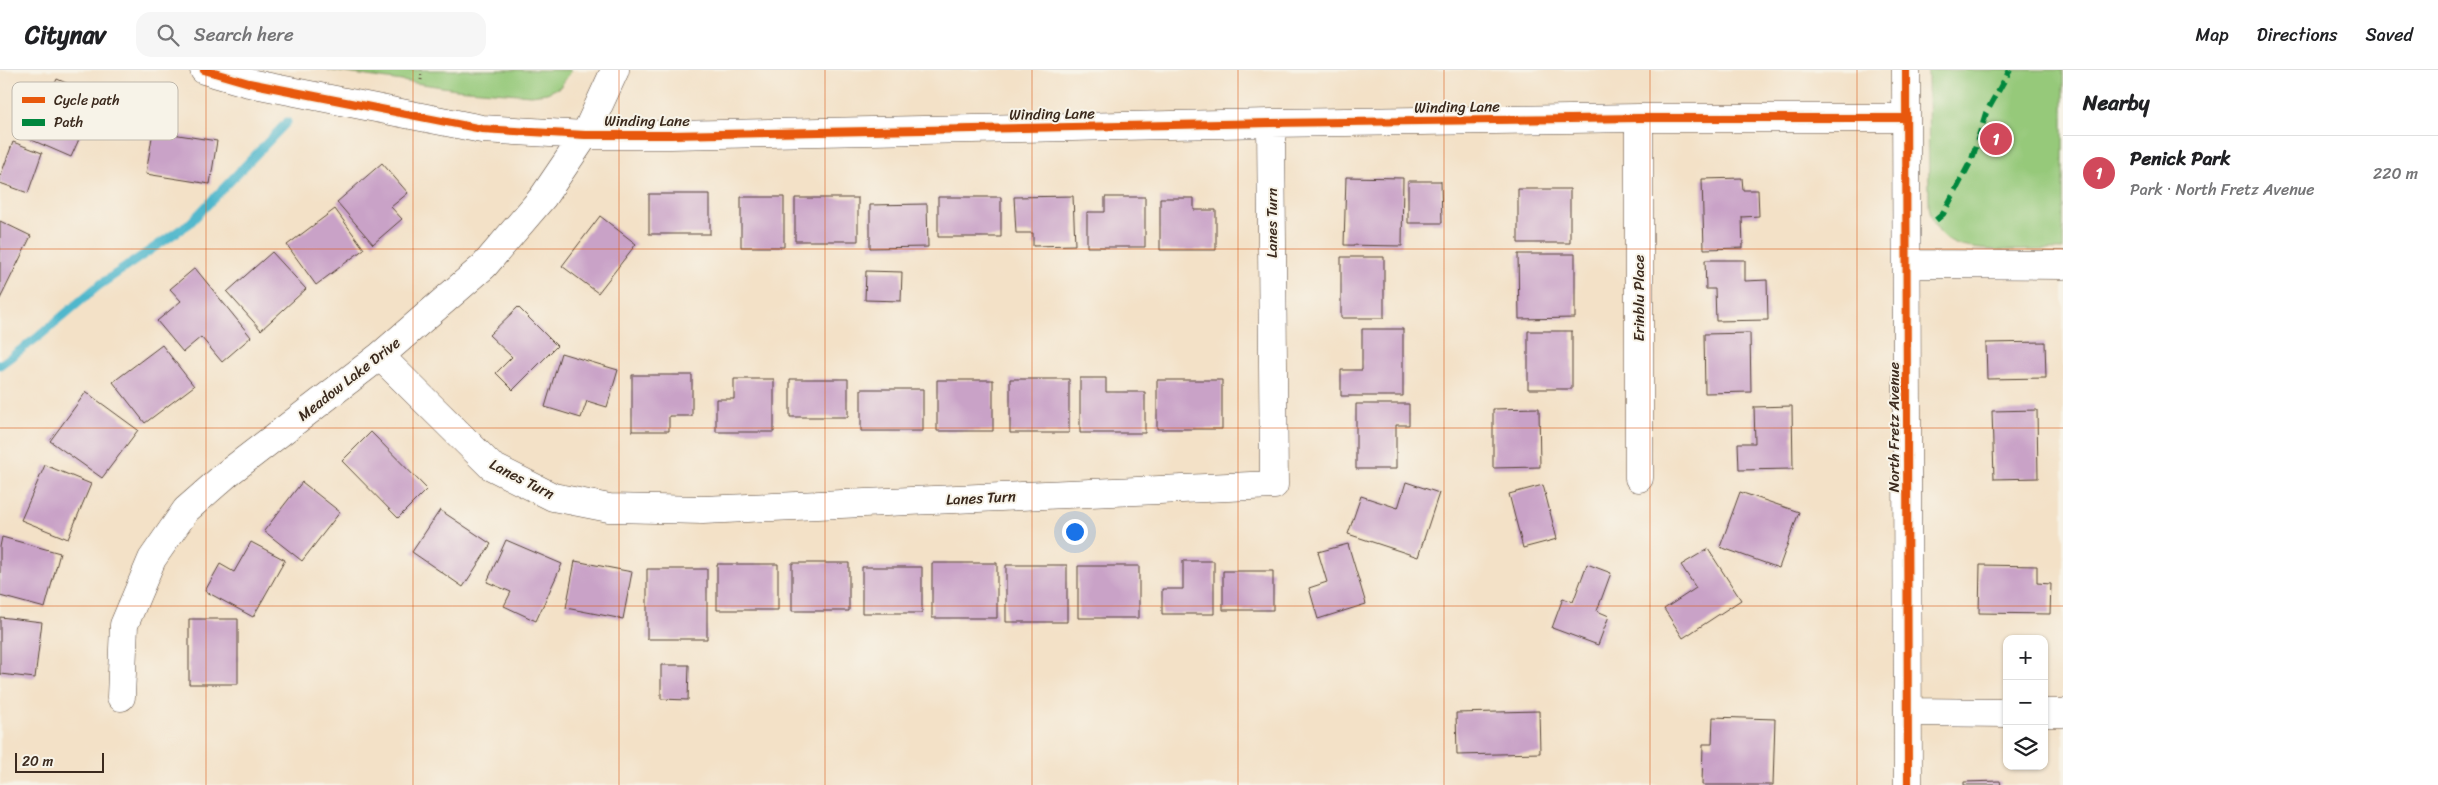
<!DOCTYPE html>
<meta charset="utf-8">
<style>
body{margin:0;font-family:Sriracha,sans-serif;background:#f6f6f6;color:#202124}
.controls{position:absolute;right:15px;bottom:15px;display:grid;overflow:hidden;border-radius:10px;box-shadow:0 1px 4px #0004}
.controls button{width:45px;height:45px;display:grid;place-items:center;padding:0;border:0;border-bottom:1px solid #e0e0e0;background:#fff;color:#202124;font:25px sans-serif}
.scale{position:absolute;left:15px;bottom:12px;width:89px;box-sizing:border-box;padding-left:5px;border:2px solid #3b2a1e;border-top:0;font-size:14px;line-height:18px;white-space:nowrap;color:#3b2a1e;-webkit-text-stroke:4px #f7f3e8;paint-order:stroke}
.you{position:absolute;left:1074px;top:461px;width:18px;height:18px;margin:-12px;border:4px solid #fff;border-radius:50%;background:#1a73e8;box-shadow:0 0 0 8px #1a73e833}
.badge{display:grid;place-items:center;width:32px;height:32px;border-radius:50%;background:#d1495b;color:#fff;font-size:16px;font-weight:700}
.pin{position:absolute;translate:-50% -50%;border:2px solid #fff;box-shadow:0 1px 5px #0006}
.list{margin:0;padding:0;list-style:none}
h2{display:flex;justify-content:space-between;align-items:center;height:65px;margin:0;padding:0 20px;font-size:21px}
h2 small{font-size:16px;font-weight:400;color:#757577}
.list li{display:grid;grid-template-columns:32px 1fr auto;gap:15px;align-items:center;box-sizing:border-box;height:75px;padding:0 20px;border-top:1px solid #e0e0e0}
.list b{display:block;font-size:19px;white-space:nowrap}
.list p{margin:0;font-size:16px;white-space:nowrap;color:#757577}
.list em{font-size:16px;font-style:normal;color:#757577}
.icon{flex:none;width:28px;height:28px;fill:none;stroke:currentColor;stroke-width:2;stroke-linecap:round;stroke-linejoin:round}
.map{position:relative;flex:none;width:2063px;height:715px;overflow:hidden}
header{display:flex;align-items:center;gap:30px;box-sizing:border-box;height:70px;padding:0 25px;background:#fff;border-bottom:1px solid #e0e0e0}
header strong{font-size:24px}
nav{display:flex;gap:28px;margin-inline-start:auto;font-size:18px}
.search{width:350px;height:45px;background:#f6f6f6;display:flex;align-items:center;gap:12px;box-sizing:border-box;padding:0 18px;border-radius:15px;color:#757577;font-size:19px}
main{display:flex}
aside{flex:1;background:#fff}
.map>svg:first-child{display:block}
</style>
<header>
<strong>Citynav</strong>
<div class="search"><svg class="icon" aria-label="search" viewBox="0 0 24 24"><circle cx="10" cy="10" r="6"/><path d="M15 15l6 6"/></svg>Search here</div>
<nav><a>Map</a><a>Directions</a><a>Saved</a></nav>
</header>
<main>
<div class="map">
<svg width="2063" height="715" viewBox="0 0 2063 715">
<rect width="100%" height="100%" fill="#f7f3e8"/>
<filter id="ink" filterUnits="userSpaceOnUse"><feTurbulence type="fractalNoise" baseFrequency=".02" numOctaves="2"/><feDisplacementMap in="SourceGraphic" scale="10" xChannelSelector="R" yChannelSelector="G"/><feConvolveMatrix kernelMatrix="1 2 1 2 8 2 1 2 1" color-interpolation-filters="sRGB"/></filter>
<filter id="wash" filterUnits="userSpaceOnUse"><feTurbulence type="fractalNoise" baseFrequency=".0096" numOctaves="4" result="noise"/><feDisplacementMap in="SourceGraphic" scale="20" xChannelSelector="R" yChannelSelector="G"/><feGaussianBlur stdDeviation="1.12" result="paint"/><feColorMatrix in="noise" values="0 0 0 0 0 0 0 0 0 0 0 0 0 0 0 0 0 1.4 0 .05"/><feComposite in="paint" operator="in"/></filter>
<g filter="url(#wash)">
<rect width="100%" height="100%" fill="#f3e1c7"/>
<path fill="#96c97a" stroke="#687a4c" d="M327,0H572L560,17L547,23L531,25L456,19Z
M1928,0H2063V180C2037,179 1971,184 1951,172C1938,165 1932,152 1929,137Z"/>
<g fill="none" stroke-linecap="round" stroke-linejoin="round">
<path stroke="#4fb7cc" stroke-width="9" d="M0,295L38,267L98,216L190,153L287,52"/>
</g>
<g id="blocks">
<path fill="#c9a2c7" d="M57,9L98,27L71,87L18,64L32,33L44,38Z
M153,61L217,71L210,114L146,104Z
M13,72L42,83L28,123L0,113V107Z
M382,93L408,123L391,137L402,149L373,174L337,132Z
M1346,107L1403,108L1402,176L1344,175Z
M1742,108L1743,120H1758L1759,146L1742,147L1743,178L1704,179L1702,109Z
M1408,111H1441L1442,153H1408Z
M1518,119H1570V173H1518Z
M649,124H710V164H649Z
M1073,126L1075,175L1033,176V163H1016L1014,127Z
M741,127H784V177H741Z
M938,127H1001V167H938Z
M1105,127H1145V177H1087V142H1105Z
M795,128H858V171H795Z
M1160,128H1194V140H1216V180H1160Z
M927,134L928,177L870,178V135Z
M335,139L364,179L316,215L287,175Z
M600,146L636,174L598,223L562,196Z
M0,151L31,166L0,229Z
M272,182L306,219L261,260L227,222Z
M1518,184H1575V248L1519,249Z
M1341,187H1384V248H1341Z
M1705,190H1745V211L1767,210L1768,250L1716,251L1715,219H1706Z
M195,198L251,267L222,292L201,267L183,282L157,251L181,231L170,219Z
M866,201L902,202L901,231L865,230Z
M518,237L557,276L513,320L496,303L512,287L489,265Z
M1362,259H1403V326H1341V300H1362Z
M1528,261H1572V319H1528Z
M1750,263L1751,322L1705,323L1704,264Z
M2045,272L2046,308L1987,309L1986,273Z
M162,275L194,316L145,353L113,312Z
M561,283L618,300L607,337L587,331L581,348L545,337Z
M632,305H692V346H669V361H632Z
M1080,308H1106V322H1145V363H1080Z
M734,309H774V362H716V329H734Z
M790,309H848V347H790Z
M1010,309H1069V363H1010Z
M937,310H993V361H937Z
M1157,310H1222V359H1157Z
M861,319H923V361H861Z
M86,322L138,360L102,408L50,371Z
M1356,334H1409V355H1396V399H1356Z
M1792,336L1793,399L1739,400L1738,373H1755L1754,337Z
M1539,338L1540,397L1493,398V339Z
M2037,340L2038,408L1994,409L1992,341Z
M371,362L427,419L398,448L342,391Z
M45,395L91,414L68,469L21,450Z
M302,412L340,442L302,491L264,461Z
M1406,412L1439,423L1418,487L1348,464L1361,426L1398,438Z
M1543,415L1557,469L1523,478L1509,424Z
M1740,422L1799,442L1779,498L1720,477Z
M440,440L491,474L463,517L412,482Z
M2,467L60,483L45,538L0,526V477Z
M506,470L562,494L536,551L504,536L511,522L487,512Z
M251,472L285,490L253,547L205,521L220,494L234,502Z
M1348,474L1366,534L1318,549L1309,518L1327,512L1318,482Z
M1708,479L1741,530L1683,568L1664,539L1696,518L1681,495Z
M575,491L632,502L623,549L566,538Z
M1183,491H1214V544H1162V519H1183Z
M792,493H849V541H792Z
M932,493H997V548H932Z
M717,494H778V540H717Z
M1587,494L1611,503L1597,541L1609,546L1598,575L1552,558L1563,528L1573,532Z
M1006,495H1067V552H1006Z
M1980,495L2037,496V513L2051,514L2050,544L1979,543Z
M1078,496H1139V548H1078Z
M862,497H922V543H862Z
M647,499H707V569H647Z
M1223,501H1273V540H1223Z
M0,547L42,552L35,608L0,604Z
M189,549H238V614H189Z
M661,595H689L688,630L661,629Z
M1539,641L1540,683L1457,685L1456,643Z
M1713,647L1775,649L1773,715H1702L1703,674H1712Z
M2000,711L2001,715H1964V712Z"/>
</g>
</g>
<g filter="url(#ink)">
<use href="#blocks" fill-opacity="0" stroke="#574537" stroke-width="1"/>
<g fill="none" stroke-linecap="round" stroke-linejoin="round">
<defs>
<path id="minor" d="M204,0L249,13L482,59L585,65H671L1271,53L1639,48H1906
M1906,0L1908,715
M1908,194L2063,195
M380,286L491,396L553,427L609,438L703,440L1274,415L1271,53
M1639,408V48
M121,627L124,555L152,489L186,440L228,403L380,286L484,196L543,127L585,65L615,0
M1908,642L2007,643
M2044,643H2063"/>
</defs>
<use href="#minor" stroke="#574537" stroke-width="29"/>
<path stroke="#574537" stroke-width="3" stroke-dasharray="1 4" stroke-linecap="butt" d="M421,10L422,0"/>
<use href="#minor" stroke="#fff" stroke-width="28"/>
<path stroke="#00873e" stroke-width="6" stroke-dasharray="12 6" stroke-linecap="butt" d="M1936,150L1943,144L1972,89L1986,43L2010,0"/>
<defs>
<path id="cycleway" d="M204,0L249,13L482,59L585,65H671L1271,53L1639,48H1906
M1906,0L1908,715"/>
</defs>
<use href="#cycleway" stroke="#f7f3e8" stroke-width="11"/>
<use href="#cycleway" stroke="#e8590c" stroke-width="8"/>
</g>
</g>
<path fill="none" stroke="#d7540e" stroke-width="1" stroke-opacity="0.55" d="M206,0V715M413,0V715M619,0V715M825,0V715M1032,0V715M1238,0V715M1444,0V715M1650,0V715M1857,0V715M0,179H2063M0,358H2063M0,536H2063"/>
<g text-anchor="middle" stroke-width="4" stroke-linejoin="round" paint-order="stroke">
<g font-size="15" fill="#3b2a1e" stroke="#f7f3e8">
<text transform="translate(1457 37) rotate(-1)" y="5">Winding Lane</text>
<text transform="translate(1052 44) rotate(-1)" y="5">Winding Lane</text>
<text x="647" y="56">Winding Lane</text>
<text transform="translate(1272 153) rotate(-90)" y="5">Lanes Turn</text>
<text transform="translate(1639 228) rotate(-90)" y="5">Erinblu Place</text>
<text transform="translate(349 309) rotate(-38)" y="5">Meadow Lake Drive</text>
<text transform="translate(1894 357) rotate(-90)" y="5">North Fretz Avenue</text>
<text transform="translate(522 409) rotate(27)" y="5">Lanes Turn</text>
<text transform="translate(981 428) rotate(-3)" y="5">Lanes Turn</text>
</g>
</g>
<rect x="12" y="12" width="166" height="58" rx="8" fill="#f7f3e8" stroke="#bfb7ab" stroke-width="1"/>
<rect x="22" y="27" width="23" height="6" fill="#e8590c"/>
<rect x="22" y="49" width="23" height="7" fill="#00873e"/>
<g font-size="14" fill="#3b2a1e">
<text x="54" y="35">Cycle path</text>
<text x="54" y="57">Path</text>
</g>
</svg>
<div class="controls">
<button>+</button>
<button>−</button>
<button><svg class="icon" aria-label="layers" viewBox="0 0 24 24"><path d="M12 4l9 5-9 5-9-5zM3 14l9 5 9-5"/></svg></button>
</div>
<div class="scale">20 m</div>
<div class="you"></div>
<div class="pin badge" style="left:1996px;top:69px">1</div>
</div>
<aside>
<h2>Nearby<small></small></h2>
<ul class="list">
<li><span class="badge">1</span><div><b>Penick Park</b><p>Park · North Fretz Avenue</p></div><em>220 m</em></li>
</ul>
</aside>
</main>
